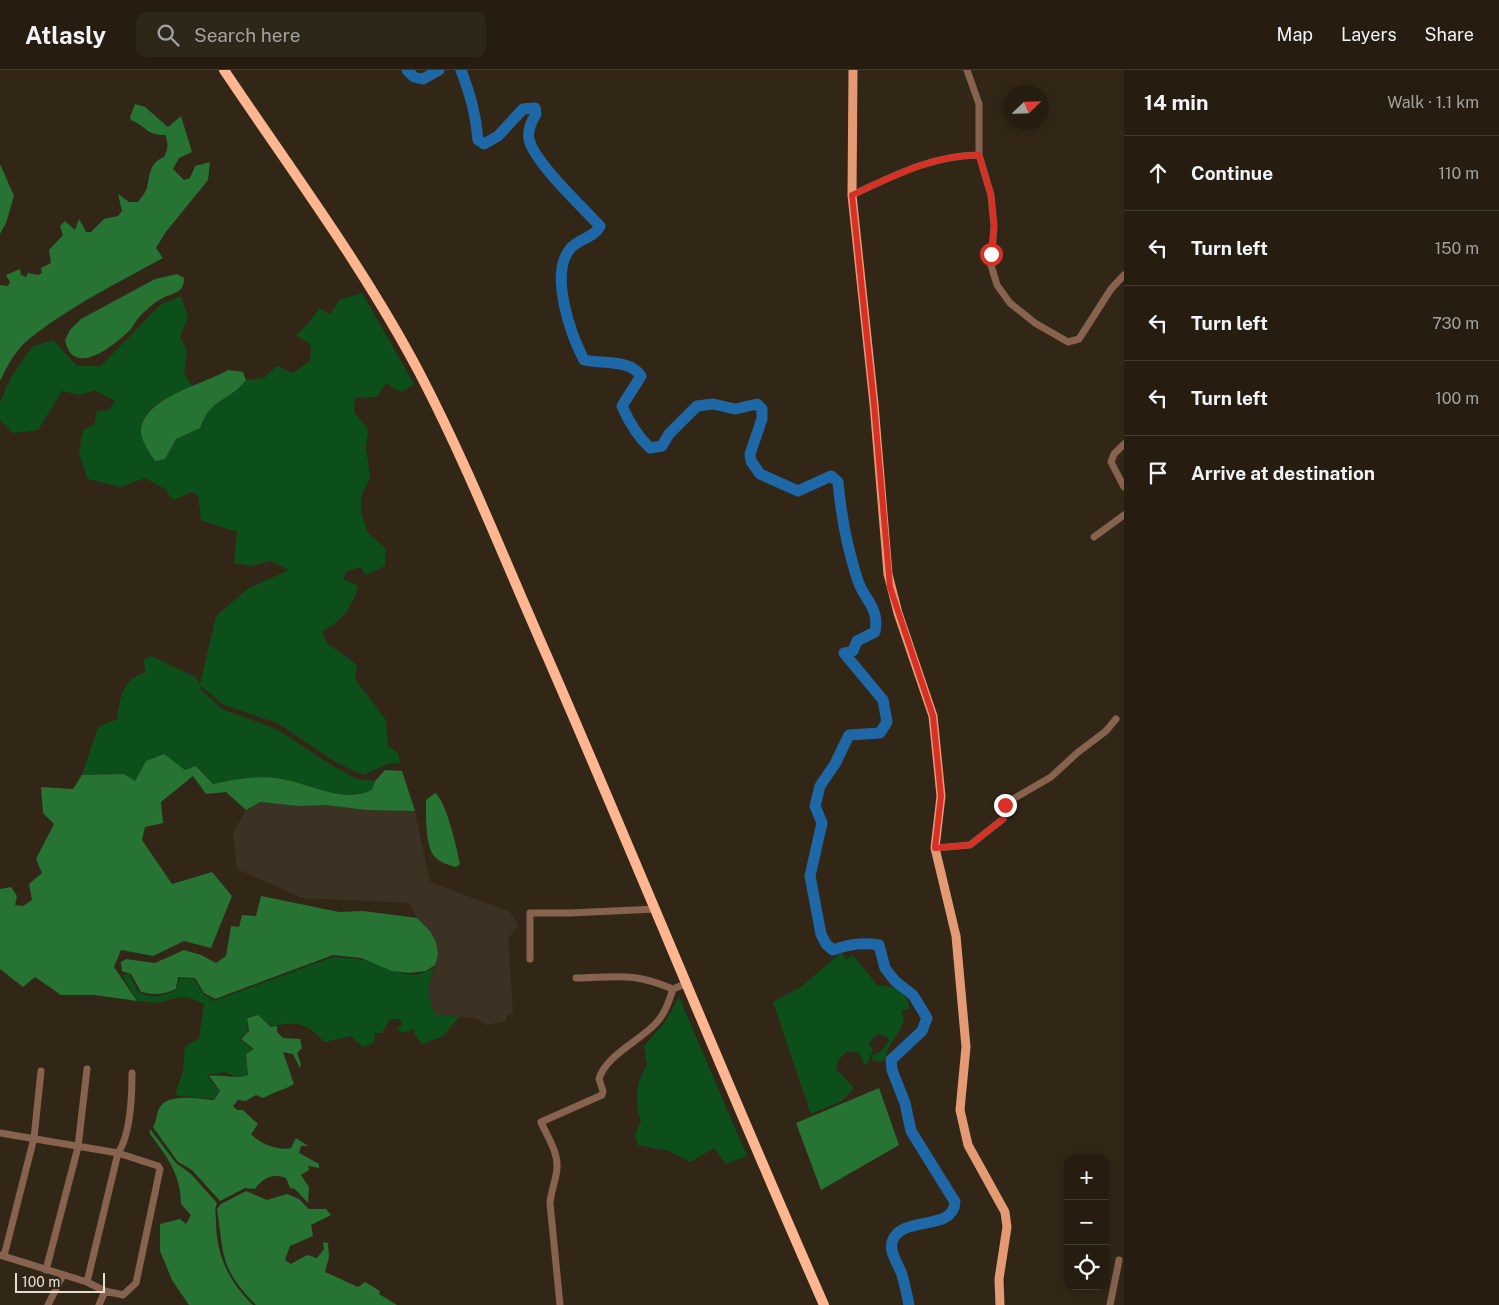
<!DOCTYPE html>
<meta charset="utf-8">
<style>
body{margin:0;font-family:"Public Sans",sans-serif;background:#2e2619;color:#f1f3f6}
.controls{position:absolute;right:15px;bottom:15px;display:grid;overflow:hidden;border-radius:10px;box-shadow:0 2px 12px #0003}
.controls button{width:45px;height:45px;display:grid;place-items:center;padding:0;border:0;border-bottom:1px solid #423b30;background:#261d10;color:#f1f3f6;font:25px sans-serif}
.compass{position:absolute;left:1004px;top:15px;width:45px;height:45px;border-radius:50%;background:#261d10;box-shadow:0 2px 12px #0003;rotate:67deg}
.scale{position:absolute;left:15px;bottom:12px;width:90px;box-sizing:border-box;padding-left:5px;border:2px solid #e4ddd2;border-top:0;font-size:14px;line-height:18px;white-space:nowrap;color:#e4ddd2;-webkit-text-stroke:4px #322716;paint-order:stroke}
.stop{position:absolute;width:15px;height:15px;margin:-11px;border:4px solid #d93025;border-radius:50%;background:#fff}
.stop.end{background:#d93025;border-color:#fff;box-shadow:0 1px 5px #0008}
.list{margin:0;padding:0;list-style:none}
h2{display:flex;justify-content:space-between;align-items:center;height:65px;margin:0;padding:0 20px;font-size:21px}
h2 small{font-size:16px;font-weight:400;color:#a4a29f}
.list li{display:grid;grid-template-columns:32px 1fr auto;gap:15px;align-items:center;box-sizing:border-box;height:75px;padding:0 20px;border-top:1px solid #423b30}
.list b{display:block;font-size:19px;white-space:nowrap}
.list em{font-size:16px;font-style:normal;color:#a4a29f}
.icon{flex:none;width:28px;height:28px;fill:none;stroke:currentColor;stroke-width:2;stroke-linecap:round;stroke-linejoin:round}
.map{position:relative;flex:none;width:1124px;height:1235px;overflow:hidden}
header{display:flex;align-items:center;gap:30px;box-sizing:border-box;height:70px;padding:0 25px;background:#261d10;border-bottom:1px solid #423b30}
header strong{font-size:24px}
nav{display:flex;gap:28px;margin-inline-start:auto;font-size:18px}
.search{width:350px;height:45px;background:#2e2619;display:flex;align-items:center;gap:12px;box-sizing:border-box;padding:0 18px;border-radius:10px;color:#a4a29f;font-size:19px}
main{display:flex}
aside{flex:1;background:#261d10}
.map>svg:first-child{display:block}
</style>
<header>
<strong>Atlasly</strong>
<div class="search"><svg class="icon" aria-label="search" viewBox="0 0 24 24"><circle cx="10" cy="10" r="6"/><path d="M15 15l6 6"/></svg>Search here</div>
<nav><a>Map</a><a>Layers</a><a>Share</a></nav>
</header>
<main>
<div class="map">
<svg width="1124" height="1235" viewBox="0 0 1124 1235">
<rect width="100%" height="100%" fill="#322716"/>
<path fill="#3b3223" d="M260,732L299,736L325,735L367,740L415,741L430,812L510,842L518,855L508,869L513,943L506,946V951L486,955L476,948L434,945L428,921L435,895L430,861L417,848L409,833L302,828L237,799L233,763L246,740Z"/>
<path fill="#0d4f1b" d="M362,223L414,314L401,322L386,313L377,327L355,328L354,342L368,359L366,378L370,407L361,427V442L368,463L385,478V496L365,505L361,497L347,501L343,509L358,516C353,537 341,552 322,561L326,572L357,595L355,609L386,650L388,676L398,683L400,693L388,694L363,705L337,693L277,653L224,635L200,615L201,620L222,639L276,659L333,696L357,709L375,711L372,720C343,734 311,714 282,709C260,705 236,709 213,714L197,696L185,700L146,691L135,711L124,704L82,705L98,657L117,649C121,625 121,611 146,602L143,590L151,586L195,607L200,614L216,546L249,518L289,500L271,491L251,496L234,493L237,462L201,450L198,425L192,422L173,430L165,419L145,408L121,417L88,409L79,384L83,360L94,355L97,341L109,340L115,331L95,320L80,325L62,321L38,360L13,363L0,350V332L11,307L32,277L53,270L77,296H101L161,234L181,226L188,247L180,267L187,281L184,303L193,317C175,323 136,339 142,365C145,374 150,382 155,390L165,389L176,369L199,358C211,327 228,333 246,310L264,308L277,296L293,303L310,291L311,275L296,265L309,253L319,238L330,245L339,230Z
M842,882L846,890L853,885L877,915L897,918L907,929L910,938L902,941C902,946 905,948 903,952C900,965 886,975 886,988L881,992L872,990V986L881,981L889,971L888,968L878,963L869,973L873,980L868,993L865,995L859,983L847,981C841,986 837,991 836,999L854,1018L842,1031L811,1044L773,932L801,917Z
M333,887C346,888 360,888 372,892C394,900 412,913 434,897L428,921L434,944L459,947L443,966L423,974L415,965L414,959L402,963L397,959L403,954L399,949H390L382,963H374L375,972L363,977L351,966L324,972C308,953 294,950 272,957L258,945L247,947L248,961L240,969L253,979L246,984L248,1005L238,1008L225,1002L207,1005L219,1021L214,1029L175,1025L183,1001L185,977L199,968L204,934C182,923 183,927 161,932C154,934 144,931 137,931L122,905L129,904L139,923C152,928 164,927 176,920L180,908L194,909L203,924L214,931Z
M679,927L747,1086L726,1094L714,1078L690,1092L669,1081L638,1075L635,1065L641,1051C634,1033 636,1012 647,995L644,976L666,951Z"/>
<path fill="#277333" d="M135,34L145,37L168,57L181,46L192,82L179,88L173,99L184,110L190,108L195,96L210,92L208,110L165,163L156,178L163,188C119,212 67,238 28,270C15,280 7,297 0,311V215L8,216L10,212L6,205L20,199L21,205L26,207L28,203L38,205L42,203L41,198L51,193L49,180L63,165L60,156L65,151L75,160L79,149L86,162H91L104,149L118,146L122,141L118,124L129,132H138C141,128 145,123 147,118C150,105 149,93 164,87C168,79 169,73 165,65C145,65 148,57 131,50L130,47Z
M0,94L14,126L6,153L0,164Z
M177,204L184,208C184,225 172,222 161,229C154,232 148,239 143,243C137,248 135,254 131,259C116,274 73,310 65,270L70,260L81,249L155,209Z
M228,300L243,302L246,310C228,333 211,327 200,358L176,369L165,389L155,391C150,383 142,372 141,363C140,328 205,314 228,300Z
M164,684L185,700L196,696L213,714C236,709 259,705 282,709C311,714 343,734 372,720L375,711L385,700L402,701L415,741L367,740L325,735L299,736L260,732L246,740L226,722L206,724L193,706L161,732L163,753L145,757L142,770L172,814L212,802L232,826L211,878L184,871L153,886L121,880L114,897L137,931L95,925H61L35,907L23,917L0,899V819L11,817L17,826L15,835L23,836L32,830L29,814L42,803L36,789L54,754L43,743L41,717L73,719L82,705L124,704L135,711L146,691Z
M435,723C446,730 457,779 460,794L456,797C449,795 440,793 435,787C425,777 426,744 426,730Z
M261,826L339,842L363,841L417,848L430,861L436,872L438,885L435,895L426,901L409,903L392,901L361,888L333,885L215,929L204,923L195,908L178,907L176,919C163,925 155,925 141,922L131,904L122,901L121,892L126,889L155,893L184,880L201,885L216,893L226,886L231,856L239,857L242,845L256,846Z
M258,945L271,957L277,956V962L283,968L300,969L302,978L297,983L301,994L300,998L293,984L283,982L294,1014C284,1020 274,1022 263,1028L256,1025L246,1031L238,1030L233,1036L237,1040H243L258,1054L251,1064C259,1073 278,1081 291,1078L296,1068L308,1076H301L299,1083L319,1094V1098L308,1096L309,1100L301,1105L309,1117L308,1133L295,1119L290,1118L286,1108C272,1103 263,1108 255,1119L245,1118L220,1131L192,1100L178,1092L153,1057C157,1051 156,1045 159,1039C166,1022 200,1029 214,1030L220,1021L209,1006C224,1004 235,1010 248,1005L246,984L254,979L241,969L249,961L247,948Z
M879,1018L899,1075L821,1120L796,1053Z
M150,1059L176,1093L191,1104L217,1133C214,1140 216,1144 216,1151C216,1185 229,1212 253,1235H189L172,1210L160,1181V1154L180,1149L186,1154L191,1145L181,1134C181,1105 167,1086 150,1064Z
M246,1121L267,1130L287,1124L299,1129L309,1139H326L331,1145L311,1155L313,1166L290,1176L285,1190L291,1194L307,1185L317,1188L324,1179L323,1172L328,1173L329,1187L325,1202L358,1217L365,1212L380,1221L379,1224L397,1235H256C220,1199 224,1185 217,1139L221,1134Z"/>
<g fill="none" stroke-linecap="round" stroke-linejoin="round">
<path stroke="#1f68a7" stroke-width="11" d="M407,0L414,7L423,9L439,0
M461,0C470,24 476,44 478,70L484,74L498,66L523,39L535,38L536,44C531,52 527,60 529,69C533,91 584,139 600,156C594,168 578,169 570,179C549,204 571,265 584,290C602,294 630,289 641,306L622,336C629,352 637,366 650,378L662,376L669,364L697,336L713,334L735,339L757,334L762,339V349L750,384L751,391L760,404L798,421L831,406L838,412C841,445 847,477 857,508C863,530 880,536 875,562L857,571L853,581L844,583L883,630L887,652L880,663L849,665L835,694L820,716L815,736L822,753L810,806L821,864L826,874L833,880C848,874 862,872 879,875L885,898L895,911L913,925L927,948L922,961L891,990L892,1000L905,1033L911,1061L955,1132C953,1163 901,1144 892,1172C889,1183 899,1195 902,1205C905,1215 907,1225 909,1235"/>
<path stroke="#86624f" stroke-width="7" d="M967,0L979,34V85L991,125L994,156L991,195L997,215L1010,233L1035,253L1068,272L1079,269L1111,219L1124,205
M852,125C893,106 933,85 979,85
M1124,374L1114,384L1111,392L1124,417
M1094,467L1124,445
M935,778L970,775L1003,749L1006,733L1051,707L1077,683L1106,661L1116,649
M530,889V843H570L656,839
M576,908C618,907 633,902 673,919
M0,1063L118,1083C131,1064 132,1026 132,1003
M0,1185L87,1212L105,1221L123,1225L136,1213L160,1099L158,1096L118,1083L87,1212
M4,1186L34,1068L41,1001
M46,1200L78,1077L87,999
M48,1235L63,1205
M99,1235L105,1221
M560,1235L550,1133C551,1121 557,1107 557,1097C558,1082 547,1066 541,1052L602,1025L603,1021L599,1009C606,985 640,971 656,953C665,944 669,931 673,919L685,914
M1110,1235L1119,1190"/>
<path stroke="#e49a72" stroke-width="9" d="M853,0L852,125L874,334L888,504L898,543L933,646L941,726L935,778L956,866L966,977L960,1040L968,1075L1005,1142L1007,1157L999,1209L1000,1235"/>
<path stroke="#feb690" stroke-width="10" d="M224,0C291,100 363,196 419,302C467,394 505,491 547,586C641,802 729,1020 824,1235"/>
</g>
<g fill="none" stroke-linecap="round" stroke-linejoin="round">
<path stroke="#d93025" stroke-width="6" d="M991,184L994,156L991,125L979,85C933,85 893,106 852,125L874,334L890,517L933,646L941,726L935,778L970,775L1003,749L1005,735"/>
</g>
</svg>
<div class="controls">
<button>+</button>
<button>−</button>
<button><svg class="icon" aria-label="locate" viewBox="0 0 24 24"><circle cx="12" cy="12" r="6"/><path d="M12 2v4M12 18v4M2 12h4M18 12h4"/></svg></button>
</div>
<svg class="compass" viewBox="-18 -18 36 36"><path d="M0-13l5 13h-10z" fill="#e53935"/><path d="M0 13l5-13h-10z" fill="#a4a29f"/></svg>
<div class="scale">100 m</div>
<div class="stop" style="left:991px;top:184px"></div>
<div class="stop end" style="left:1005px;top:735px"></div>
</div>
<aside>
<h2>14 min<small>Walk · 1.1 km</small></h2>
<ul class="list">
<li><svg class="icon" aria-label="ahead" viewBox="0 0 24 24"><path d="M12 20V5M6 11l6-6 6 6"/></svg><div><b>Continue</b></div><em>110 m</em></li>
<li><svg class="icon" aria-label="left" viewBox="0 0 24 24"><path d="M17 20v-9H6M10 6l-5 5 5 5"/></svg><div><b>Turn left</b></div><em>150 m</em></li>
<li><svg class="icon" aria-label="left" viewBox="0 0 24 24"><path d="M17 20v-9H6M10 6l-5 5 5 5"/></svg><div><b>Turn left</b></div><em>730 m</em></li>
<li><svg class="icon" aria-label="left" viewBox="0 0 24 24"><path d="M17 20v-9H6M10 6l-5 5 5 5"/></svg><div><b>Turn left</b></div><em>100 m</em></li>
<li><svg class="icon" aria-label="arrive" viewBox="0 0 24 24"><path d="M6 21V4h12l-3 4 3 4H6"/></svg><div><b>Arrive at destination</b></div></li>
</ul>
</aside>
</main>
